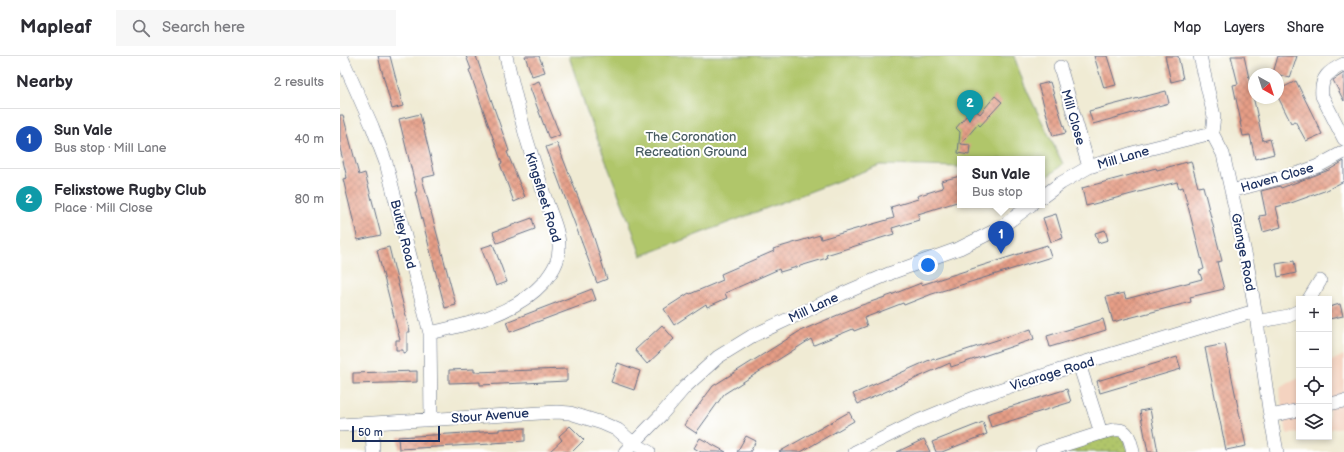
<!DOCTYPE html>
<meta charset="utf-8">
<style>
body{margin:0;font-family:"Balsamiq Sans",sans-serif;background:#f7f7f7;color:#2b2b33}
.controls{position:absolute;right:12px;bottom:12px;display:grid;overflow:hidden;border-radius:0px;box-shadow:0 2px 6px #0003}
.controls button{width:36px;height:36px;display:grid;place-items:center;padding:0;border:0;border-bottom:1px solid #e1e1e2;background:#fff;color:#2b2b33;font:20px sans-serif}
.compass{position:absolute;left:908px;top:12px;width:36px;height:36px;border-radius:50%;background:#fff;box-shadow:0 2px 6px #0003;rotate:141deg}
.scale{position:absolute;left:12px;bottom:10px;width:88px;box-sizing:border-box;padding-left:4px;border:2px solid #1b2f5e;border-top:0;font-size:11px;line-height:14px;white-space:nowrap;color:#1b2f5e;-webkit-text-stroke:3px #fff;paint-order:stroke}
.you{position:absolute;left:588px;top:209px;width:14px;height:14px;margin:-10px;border:3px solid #fff;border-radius:50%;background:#1a73e8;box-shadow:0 0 0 6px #1a73e833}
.badge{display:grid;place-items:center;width:26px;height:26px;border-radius:50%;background:#0f766e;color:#fff;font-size:13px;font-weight:700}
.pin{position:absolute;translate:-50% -33px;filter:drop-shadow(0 1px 2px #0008)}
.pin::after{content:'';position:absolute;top:21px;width:14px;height:12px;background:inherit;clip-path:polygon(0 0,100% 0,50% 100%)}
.popup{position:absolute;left:617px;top:100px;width:88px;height:52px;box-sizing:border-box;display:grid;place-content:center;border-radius:0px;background:#fff;filter:drop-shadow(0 1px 3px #0005);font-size:13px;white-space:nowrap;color:#7c7c81}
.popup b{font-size:15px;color:#2b2b33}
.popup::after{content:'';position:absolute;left:50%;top:100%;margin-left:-8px;border:8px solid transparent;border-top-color:#fff}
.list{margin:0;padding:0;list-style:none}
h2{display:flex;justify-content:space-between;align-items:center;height:52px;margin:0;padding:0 16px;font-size:17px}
h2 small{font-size:13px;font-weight:400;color:#7c7c81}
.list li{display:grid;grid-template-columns:26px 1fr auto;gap:12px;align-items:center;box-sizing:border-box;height:60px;padding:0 16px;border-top:1px solid #e1e1e2}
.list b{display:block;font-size:15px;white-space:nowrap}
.list p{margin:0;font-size:13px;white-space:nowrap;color:#7c7c81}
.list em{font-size:13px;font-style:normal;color:#7c7c81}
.icon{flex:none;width:22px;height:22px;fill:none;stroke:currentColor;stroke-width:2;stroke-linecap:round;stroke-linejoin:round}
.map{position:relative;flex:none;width:1004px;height:396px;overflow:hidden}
header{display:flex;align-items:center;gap:24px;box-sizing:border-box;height:56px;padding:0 20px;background:#fff;border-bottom:1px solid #e1e1e2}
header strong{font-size:19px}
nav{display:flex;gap:22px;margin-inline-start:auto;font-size:14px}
.search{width:280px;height:36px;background:#f7f7f7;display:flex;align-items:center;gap:10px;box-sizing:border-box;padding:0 14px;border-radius:0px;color:#7c7c81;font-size:15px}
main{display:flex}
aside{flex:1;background:#fff}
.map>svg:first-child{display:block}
</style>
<header>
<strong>Mapleaf</strong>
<div class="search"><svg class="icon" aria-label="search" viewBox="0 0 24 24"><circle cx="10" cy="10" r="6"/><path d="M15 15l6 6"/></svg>Search here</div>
<nav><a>Map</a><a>Layers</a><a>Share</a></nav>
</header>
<main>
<aside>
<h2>Nearby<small>2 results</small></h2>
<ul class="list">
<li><span class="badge" style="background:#1a4fb4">1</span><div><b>Sun Vale</b><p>Bus stop · Mill Lane</p></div><em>40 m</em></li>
<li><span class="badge" style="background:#0f9aa8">2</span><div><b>Felixstowe Rugby Club</b><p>Place · Mill Close</p></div><em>80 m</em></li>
</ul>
</aside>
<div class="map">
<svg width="1004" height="396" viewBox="0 0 1004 396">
<defs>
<pattern id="grass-dots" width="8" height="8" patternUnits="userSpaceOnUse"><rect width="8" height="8" fill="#b0c66a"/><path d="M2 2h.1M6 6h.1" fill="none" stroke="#97aa5e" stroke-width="1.8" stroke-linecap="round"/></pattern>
<pattern id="building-cross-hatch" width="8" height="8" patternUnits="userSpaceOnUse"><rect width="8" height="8" fill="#e69e86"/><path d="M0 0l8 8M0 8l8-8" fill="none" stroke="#ba8171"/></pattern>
</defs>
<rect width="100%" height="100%" fill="#fff"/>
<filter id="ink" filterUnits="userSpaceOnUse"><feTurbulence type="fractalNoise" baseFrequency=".025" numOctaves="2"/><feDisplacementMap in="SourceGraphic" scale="8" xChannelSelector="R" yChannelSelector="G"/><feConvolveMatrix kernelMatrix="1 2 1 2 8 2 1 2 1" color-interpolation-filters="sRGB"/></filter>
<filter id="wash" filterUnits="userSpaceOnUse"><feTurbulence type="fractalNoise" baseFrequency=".012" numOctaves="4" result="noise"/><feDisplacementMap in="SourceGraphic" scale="16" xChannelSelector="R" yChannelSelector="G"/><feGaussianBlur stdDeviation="0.9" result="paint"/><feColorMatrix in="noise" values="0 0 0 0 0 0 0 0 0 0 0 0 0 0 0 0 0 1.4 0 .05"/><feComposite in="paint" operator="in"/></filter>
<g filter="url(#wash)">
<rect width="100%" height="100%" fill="#f0ebd4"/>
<path fill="#f4d3c0" d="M1004,299V371L989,373V306Z
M959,322V377L947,378L939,332Z"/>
<path fill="url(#grass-dots)" stroke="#667a64" d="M780,377L789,396H714Z"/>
<path fill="#b0c66a" stroke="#667a64" d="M229,0H674L685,31L723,108L702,125V103H620V111L540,109L301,200L292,173L248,59Z"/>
<g id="blocks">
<path fill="url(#building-cross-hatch)" d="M38,0H50L63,50L52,53Z
M126,0H136L169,95L167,96L185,141L174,146L160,108L162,107L129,14L131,13Z
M185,0H199L205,16L192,20Z
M754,0H767L776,29L764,32Z
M825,0H838L843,23L831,26Z
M891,0H904L923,85L930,83L934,98L915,103L910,79L903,80L900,66H901L893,29L898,28Z
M938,0H957L950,22L933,17Z
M1004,17V45L993,24Z
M199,25L220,79L209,83L189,29Z
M956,25L982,78L966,85L955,65L951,67L938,41V34Z
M710,26L726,77L713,80L698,29Z
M826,35L829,47L753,68L749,55Z
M655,40L662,46L640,70L638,68L621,88L630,89L629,99L618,97L620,76L616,72L633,52L640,58Z
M80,58L95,119L82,122L116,249L105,252L75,136H77L59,63Z
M0,59H3L19,119L25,117L41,179L18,184L3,123L7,122L0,92Z
M217,87L254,182L267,223L257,227L206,91Z
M851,105L858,131L863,130L882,205L877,206L884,233L850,241L851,246L773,266L766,241L784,237L786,243L862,223L859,215L864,213L843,131L839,132L837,126L746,150L742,132L816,112L817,114Z
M1004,105V125L987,134L951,147L936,151L941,171L923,176L919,160L926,159L921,135L940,130L941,132L989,114Z
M620,120V145L578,158L579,164L552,172L554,178L486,199L487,202L440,216L439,213L385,237L387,242L367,251L366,248L334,269L324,253L349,237L350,238L383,224L381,218L434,195L433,193L480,179L481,183L554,162L551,151L578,143L577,140L603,132L601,125Z
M716,158L723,182L711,186L703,162Z
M192,162L195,173L157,187L153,176Z
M765,174L768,184L758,187L755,177Z
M153,188L167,226L156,230L141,192Z
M707,189L711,201L592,238L564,249L563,247L524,262L527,270L514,275L513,273L474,289L471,283L384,338L356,377L344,369L373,330L460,275L519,250L551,239L581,227V229Z
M49,191L70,276H67V296L63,297V294H56V284H60L37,194Z
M954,205L956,217L938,221L936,208Z
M252,233L256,244L170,276L166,266Z
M1000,248L1003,260L989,263V251Z
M763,263L766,274L710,291L707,280Z
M322,269L334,283L307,308L295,294Z
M691,273L694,283L611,311L610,307L518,348L513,338L594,302L595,304Z
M885,288L906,390L886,394L865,292Z
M837,301L841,313L760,337L757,325Z
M278,307L300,315L294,334L271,326Z
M134,313V316L227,313V325L140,329V326L109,327V314Z
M77,315V326L13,328V317Z
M727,333L731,346L651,371L647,358Z
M810,353L818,396H808L800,355Z
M509,356L514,365L461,396H439Z
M643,366L647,378L602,396H596L592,386Z
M230,370L244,384L232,396H209L222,384L219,380Z
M185,372V385L152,387V388L59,393L58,381L159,375V373Z
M406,380L416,385L410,396H397Z
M360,382L386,396H361L354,392Z
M584,383L590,396H557Z"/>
</g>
</g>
<g filter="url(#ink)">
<use href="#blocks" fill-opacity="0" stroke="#667187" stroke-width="1"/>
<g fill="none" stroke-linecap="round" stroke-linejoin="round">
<defs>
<path id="minor" d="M1,0L32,70L46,107L90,277L91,363
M860,0L874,60L872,77L883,98L907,206L917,266L929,353L937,396
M1004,8C989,15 980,21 982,40L1004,83
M720,11L749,111
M891,135L962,116L978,110L1004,96
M702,141L721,127L749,111L796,96L872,77
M969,243L980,225
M917,266L948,260L959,255
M90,277C130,268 175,258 204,226C212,216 219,206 219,193C220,173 207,151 202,132C197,114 190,95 185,77C178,51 172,26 166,0
M739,308L761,377C784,370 788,373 793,396
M989,348L1004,345
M930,360L959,354
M32,368L33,396
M0,369L217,356L230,357L262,367L278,374L293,387L309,396
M285,396L321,359L345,331L378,301L412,280L502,238L551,217L620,192L660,172L691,149
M515,396L578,365L634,342L739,308L915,255
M702,396L761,377"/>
</defs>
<use href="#minor" stroke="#667187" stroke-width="14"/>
<use href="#minor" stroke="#fff" stroke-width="13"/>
</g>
</g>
<g text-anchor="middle" stroke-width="4" stroke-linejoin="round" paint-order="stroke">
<g font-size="13" fill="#1b2f5e" stroke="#fff">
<text transform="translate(734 61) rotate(74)" y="5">Mill Close</text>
<text transform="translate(783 101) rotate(-16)" y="5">Mill Lane</text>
<text transform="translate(937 121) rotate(-16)" y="5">Haven Close</text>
<text transform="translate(204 141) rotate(73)" y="5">Kingsfleet Road</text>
<text transform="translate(64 178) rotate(76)" y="5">Butley Road</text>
<text transform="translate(904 196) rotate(79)" y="5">Grange Road</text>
<text transform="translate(473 251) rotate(-25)" y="5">Mill Lane</text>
<text transform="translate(712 317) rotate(-17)" y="5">Vicarage Road</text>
<text transform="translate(150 359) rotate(-4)" y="5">Stour Avenue</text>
</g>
<g font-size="13" fill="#485c62" stroke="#fff">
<text x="351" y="85">The Coronation<tspan x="351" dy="15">Recreation Ground</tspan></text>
</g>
</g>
</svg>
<div class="controls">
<button>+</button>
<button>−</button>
<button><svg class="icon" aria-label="locate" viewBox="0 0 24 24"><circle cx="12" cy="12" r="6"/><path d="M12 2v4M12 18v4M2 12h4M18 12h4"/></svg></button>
<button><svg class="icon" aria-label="layers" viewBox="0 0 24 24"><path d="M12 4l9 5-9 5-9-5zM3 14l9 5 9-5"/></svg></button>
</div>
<svg class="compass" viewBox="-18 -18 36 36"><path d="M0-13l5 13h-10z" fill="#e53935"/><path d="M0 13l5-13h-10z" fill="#7c7c81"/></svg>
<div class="scale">50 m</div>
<div class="you"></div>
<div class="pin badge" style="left:661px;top:198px;background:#1a4fb4">1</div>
<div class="popup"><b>Sun Vale</b>Bus stop</div>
<div class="pin badge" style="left:630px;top:67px;background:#0f9aa8">2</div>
</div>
</main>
